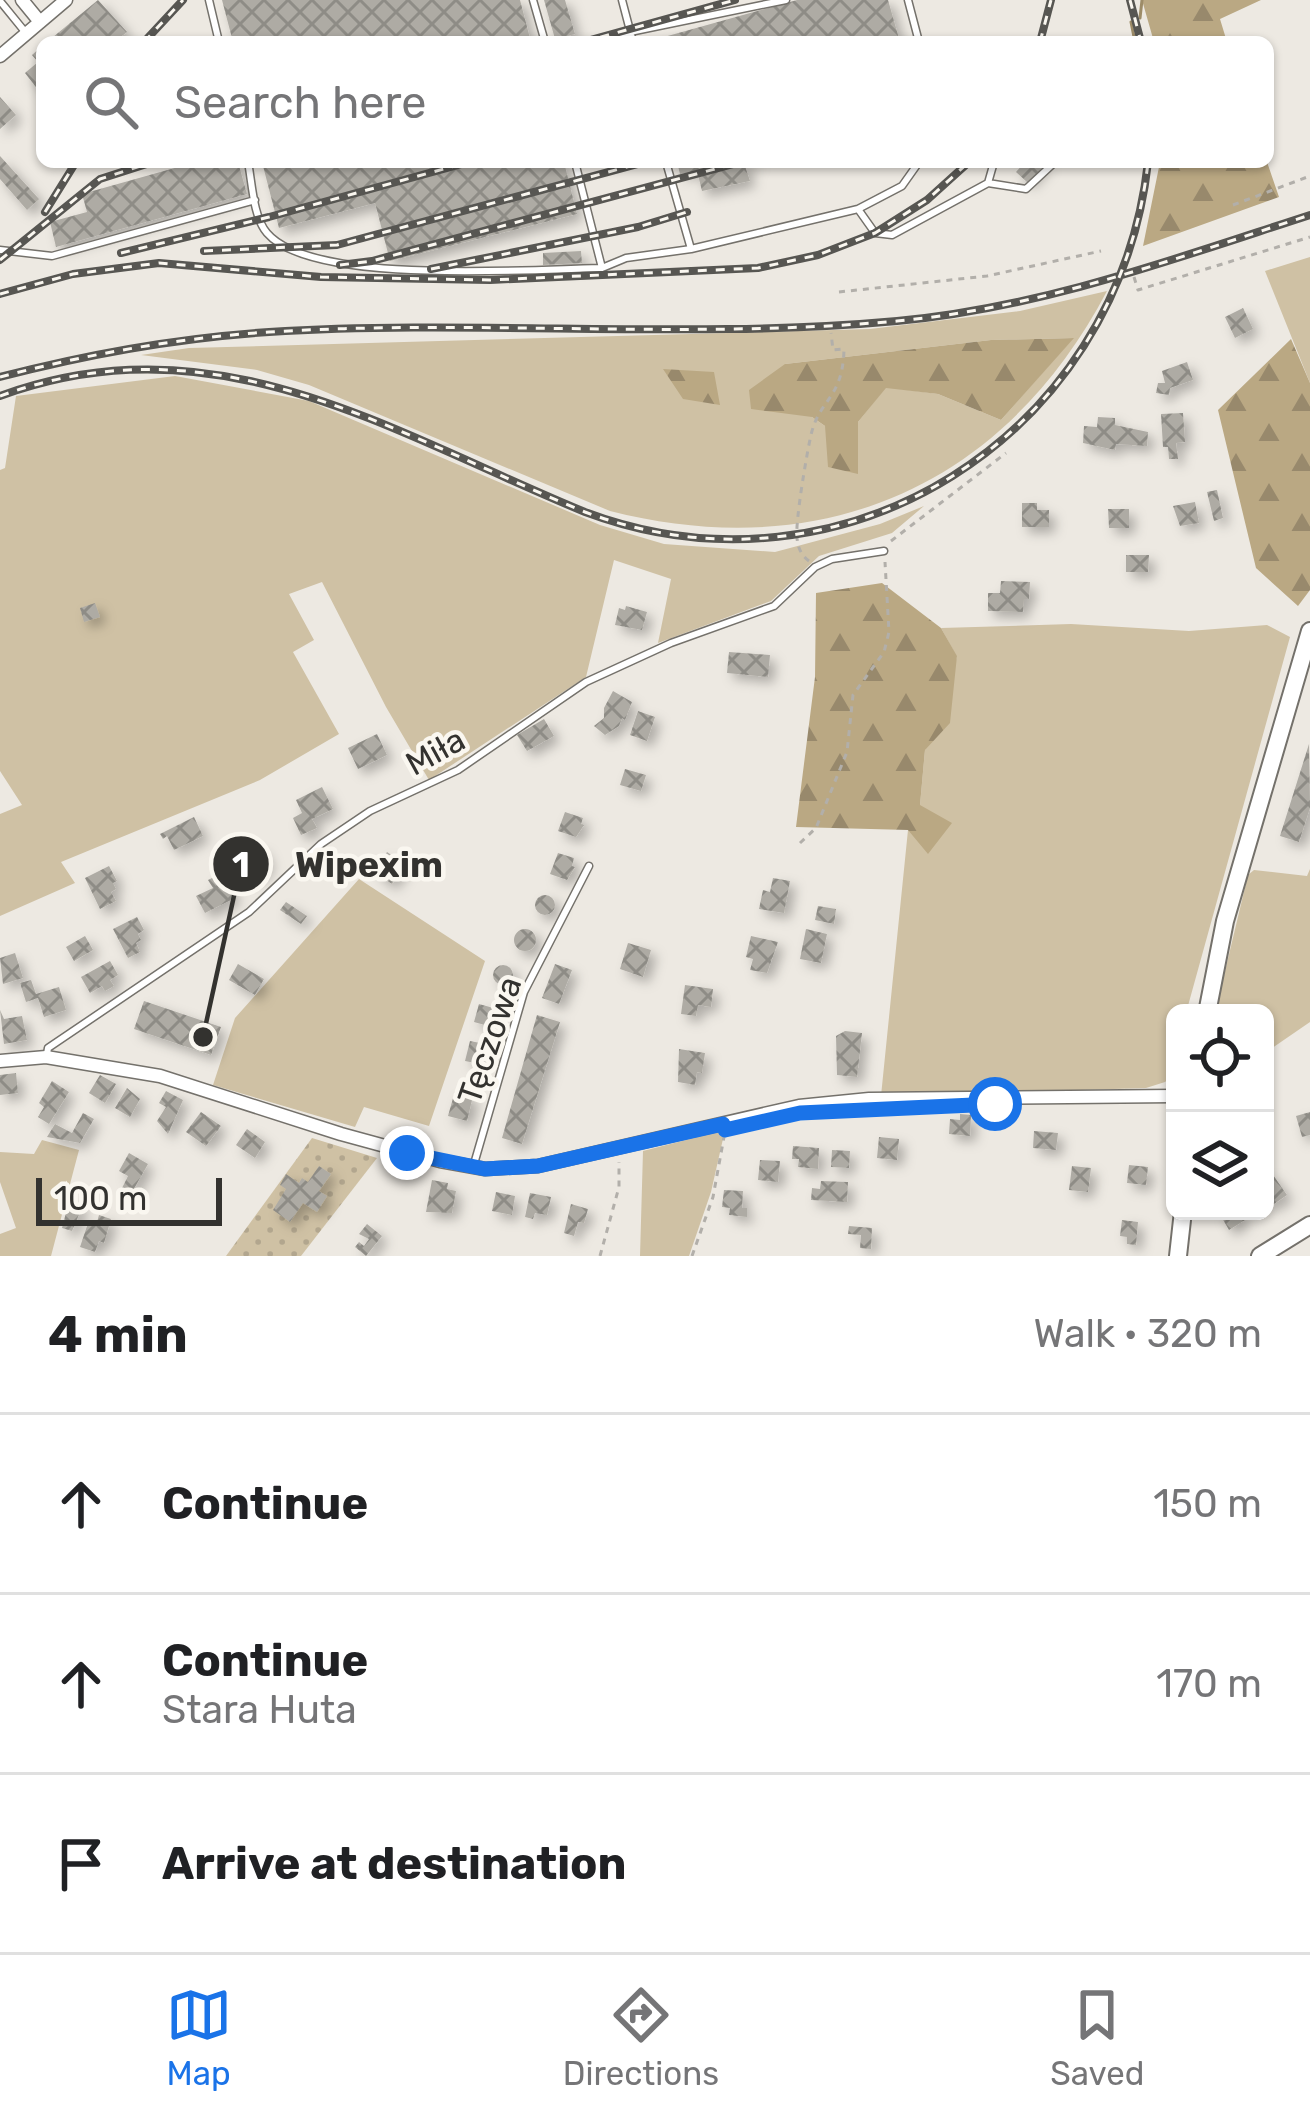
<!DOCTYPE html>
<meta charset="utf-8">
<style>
body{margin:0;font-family:Rubik,sans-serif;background:#f6f6f6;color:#202124}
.controls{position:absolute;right:36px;bottom:36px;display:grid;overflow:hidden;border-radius:18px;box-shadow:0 3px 9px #0004}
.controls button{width:108px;height:108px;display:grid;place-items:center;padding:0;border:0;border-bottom:3px solid #e0e0e0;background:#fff;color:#202124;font:60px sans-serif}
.scale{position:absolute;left:36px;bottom:30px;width:186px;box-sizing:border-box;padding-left:12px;border:6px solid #33322f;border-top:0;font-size:33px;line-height:42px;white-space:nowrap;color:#33322f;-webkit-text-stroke:9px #faf7f0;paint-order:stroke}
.stop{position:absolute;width:36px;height:36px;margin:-27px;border:9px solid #1a73e8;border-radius:50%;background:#fff}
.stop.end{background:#1a73e8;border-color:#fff;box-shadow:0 3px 12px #0008}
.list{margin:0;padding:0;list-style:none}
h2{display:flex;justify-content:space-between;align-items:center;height:156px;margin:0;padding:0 48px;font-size:51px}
h2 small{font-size:39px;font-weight:400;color:#757577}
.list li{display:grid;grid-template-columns:78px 1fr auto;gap:36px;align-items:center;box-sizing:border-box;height:180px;padding:0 48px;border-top:3px solid #e0e0e0}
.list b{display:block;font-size:45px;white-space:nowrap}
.list p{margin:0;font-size:39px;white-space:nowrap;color:#757577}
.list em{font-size:39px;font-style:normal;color:#757577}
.icon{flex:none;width:66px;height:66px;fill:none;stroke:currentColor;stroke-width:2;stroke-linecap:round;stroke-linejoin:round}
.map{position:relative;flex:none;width:1310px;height:1256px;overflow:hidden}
.search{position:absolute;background:#fff;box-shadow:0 3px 9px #0004;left:36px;right:36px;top:36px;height:132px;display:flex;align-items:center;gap:30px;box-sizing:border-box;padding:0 42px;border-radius:18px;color:#757577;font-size:45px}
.sheet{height:696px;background:#fff}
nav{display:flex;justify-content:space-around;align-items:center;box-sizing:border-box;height:168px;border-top:3px solid #e0e0e0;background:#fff;font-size:33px;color:#757577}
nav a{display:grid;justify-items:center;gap:6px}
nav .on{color:#1a73e8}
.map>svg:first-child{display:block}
</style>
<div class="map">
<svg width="1310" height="1256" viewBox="0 0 1310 1256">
<defs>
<pattern id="forest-firs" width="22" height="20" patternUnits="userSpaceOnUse" patternTransform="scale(3)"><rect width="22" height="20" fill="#baa883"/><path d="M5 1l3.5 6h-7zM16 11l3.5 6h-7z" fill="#98896c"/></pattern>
<pattern id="garden-dots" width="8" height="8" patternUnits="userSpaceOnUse" patternTransform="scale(3)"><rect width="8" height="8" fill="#cfc1a4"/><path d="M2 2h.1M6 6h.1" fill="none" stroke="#b2a68e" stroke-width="1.8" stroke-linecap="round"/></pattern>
<pattern id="building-cross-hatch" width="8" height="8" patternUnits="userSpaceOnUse" patternTransform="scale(3)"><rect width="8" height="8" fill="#aeaba4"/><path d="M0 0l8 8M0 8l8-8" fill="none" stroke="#8e8c86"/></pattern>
<filter id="shadow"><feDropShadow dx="6" dy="6" stdDeviation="6" flood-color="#0004"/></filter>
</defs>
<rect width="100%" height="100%" fill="#ede9e2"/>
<path fill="#cfc1a4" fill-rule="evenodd" d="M1310,257V383L1265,271Z
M1107,291C1004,487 822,565 610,511L309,385L257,370L141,355L189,348L870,329L1020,311ZM1073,338L1001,420L938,394L886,387L858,422V473L825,426L812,417L785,364L991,340Z
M175,376L309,401L600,525L664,544L775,552L880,524L924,506L892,533L819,556L771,601L658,643L671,579L614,560L586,677L429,780L386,707L322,582L289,594L314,640L293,652L339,734L260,780L61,862L75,883L0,916V814L22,805L0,771V470L5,468L16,396Z
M1071,624L1189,631L1267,625L1290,637L1186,1013H1175V1073L1165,1082L1146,1088L881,1096L908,830L920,805L925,750L957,657L941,628Z
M1310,869V1022L1265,1053V1013H1215L1248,875L1254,870L1307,876Z
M359,879L485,961L429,1126L364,1107L355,1127L213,1085L235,1018Z
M725,1130L711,1192L689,1256H640L643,1151Z
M42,1140L79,1150L51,1256H0V1234L16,1228L0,1182V1152L34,1154Z"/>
<path fill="url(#forest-firs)" d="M1142,0H1261L1220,19L1227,42H1154Z
M1160,162H1267L1279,197L1143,246Z
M1074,338L1001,420L938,394L886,388L858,422V474L828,467L825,426L812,417L751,409L749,390L785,364L991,340Z
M1291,339L1310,383V590L1298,606L1256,568L1218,410Z
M663,369L714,372L720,405L683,399Z
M882,583L941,628L957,656L950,723L925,750L920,805L952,823L928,854L908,830L796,827L815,677L816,593Z"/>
<path fill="url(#garden-dots)" d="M312,1138L377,1158L301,1256H226Z"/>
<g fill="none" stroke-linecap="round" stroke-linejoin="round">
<path stroke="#9d8c68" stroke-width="3" d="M1140,18L1142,0
M1131,22L1135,42"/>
</g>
<path fill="url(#building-cross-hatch)" filter="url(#shadow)" d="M98,0L127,32L114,42H47Z
M222,0H520L531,42H233Z
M544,0H565L575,34L555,39Z
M797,0H888L900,42H665L664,37Z
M42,46V95L25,73L38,62L32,55Z
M0,97L16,115L0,129Z
M0,156L39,199L27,210L0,179Z
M196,162H238L247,194L56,247L50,222L87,212L82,194Z
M262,162H564L577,214L390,261L375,203L279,228Z
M677,162H755V164L745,166L750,181L702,191L697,171L680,174Z
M1025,162H1047L1028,183L1016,172Z
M581,251L582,263L543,265V253Z
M1243,308L1253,329L1235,338L1225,317Z
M1187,362L1193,380L1170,388L1169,395L1156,393L1158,383H1165L1162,371Z
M1183,413L1185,442L1176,443L1178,459H1169L1168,447H1163L1161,414Z
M1098,417L1115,418V425L1148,432L1147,446L1116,444L1115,450L1083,443L1084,426L1097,427Z
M1217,490L1223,518L1214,521L1207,492Z
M1195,502L1199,523L1180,526L1173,506Z
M1022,503H1037V510H1049V527H1022Z
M1108,509H1129V528H1109Z
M1126,555H1149L1148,572H1126Z
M1001,581L1030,582L1029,599H1024L1023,612L988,611V593H1000Z
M95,603L100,617L84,622L80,608Z
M626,606L647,612L642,630L615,625L619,608L625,610Z
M729,652L770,655L768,677L727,673Z
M613,691L632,702L625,720L622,718L619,726L605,735L594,726L604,718V708Z
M638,711L655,717L647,741L630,735Z
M544,719L554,736L527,751L517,735Z
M377,734L387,755L358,769L348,748Z
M1309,744L1310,808L1299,842L1280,836Z
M625,769L646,775L641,791L620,785Z
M322,787L333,809L312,819L317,828L301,835L293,818L302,813L296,800Z
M565,812L583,818L581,824L584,825L576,837L558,831Z
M194,817L203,836L174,850L167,836L163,839L160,834Z
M261,846L269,864L264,866L266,871L246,881L236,859Z
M387,852L405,864L392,884L374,872Z
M558,853L574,858L572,866L575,867L567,880L550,874Z
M109,866L117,881L113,883L116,889L111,892L116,901L100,909L85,878Z
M222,873L235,898L205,913L196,896L213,888L208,880Z
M773,878L790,881L784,913L759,909L763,890L770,892Z
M535 905a10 10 0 1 1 20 0a10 10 0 1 1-20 0Z
M286,902L307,916L301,924L280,910Z
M818,906L836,909L834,924L815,920Z
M137,917L144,930L138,934L141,940L136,943L140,952L128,958L113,929Z
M806,929L827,934L821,963L800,959Z
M514 940a11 11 0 1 1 22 0a11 11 0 1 1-22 0Z
M85,936L93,950L74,961L66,947Z
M751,936L778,942L767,973L750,970L753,959L746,957Z
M628,943L651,950L643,977L620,969Z
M15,953L23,978L3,984L0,958Z
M110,961L118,975L110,980L114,986L105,991L102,986L90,993L81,977Z
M238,964L264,979L255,995L229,980Z
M555,964L572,970L559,1004L542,998Z
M493 975a10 10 0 1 1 20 0a10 10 0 1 1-20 0Z
M31,980L36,994L59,987L66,1010L44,1017L38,998L26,1002L20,983Z
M685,985L713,989L711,1007L698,1005L696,1016L681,1014Z
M144,1001L221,1027L211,1055L134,1029Z
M479,1004L497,1009L492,1027L474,1022Z
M0,1010L4,1019L22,1016L27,1040L4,1044Z
M537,1015L560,1022L522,1144L502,1138Z
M845,1031L862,1033L857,1077L837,1075L836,1036Z
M470,1041L485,1044L480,1064L465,1061Z
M679,1049L705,1053L702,1073L697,1072L695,1085L678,1082Z
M16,1073L18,1093L0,1095V1075Z
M100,1075L116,1084L105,1103L89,1093Z
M52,1081L69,1092L49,1124L38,1117L44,1107L39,1103Z
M127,1088L140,1099L130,1117L115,1108Z
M166,1091L183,1100L168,1134L157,1121L166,1107L159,1103Z
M455,1091L473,1096L467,1121L448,1116Z
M201,1112L221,1126L206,1146L186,1132Z
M1310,1112V1135L1302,1137L1296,1116Z
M83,1113L94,1119L80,1143L47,1137L55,1124L72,1133Z
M960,1114L971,1115L970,1136L949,1134L950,1119L960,1120Z
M247,1129L265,1142L255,1158L236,1145Z
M1034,1131L1058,1133L1056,1150L1033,1148Z
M879,1137L899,1139L897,1160L877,1158Z
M793,1146L819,1148L818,1169L798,1167L799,1159H792Z
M832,1150L850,1151L849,1168L831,1167Z
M129,1153L148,1164L131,1194L122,1188L128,1176L119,1171Z
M760,1160L780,1161L778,1182L758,1180Z
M1129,1165L1148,1167L1146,1185L1127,1183Z
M319,1166L331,1174L319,1191L327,1196L317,1212L303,1203L290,1222L273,1210L286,1189L280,1185L286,1174L299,1183L302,1178L308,1182Z
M1072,1166L1091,1168L1088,1192L1069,1190Z
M1271,1172L1287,1195L1268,1208L1265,1176Z
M432,1180L448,1183L447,1189L456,1191L452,1213L426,1212Z
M821,1181L848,1182L847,1202L811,1200L812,1188L820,1189Z
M724,1190L743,1191L742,1208H747V1217L729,1215L730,1208L722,1207Z
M496,1192L515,1196L512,1215L492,1211Z
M530,1193L551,1197L547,1215L535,1213L533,1219L525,1217Z
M69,1201L83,1205L72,1231L62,1228Z
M571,1204L588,1209L584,1223L578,1222L574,1236L564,1233Z
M1218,1211H1240L1245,1220L1229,1230Z
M99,1215L111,1219L104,1243L99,1241L95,1252L80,1247L89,1220L97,1222Z
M1122,1220L1138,1222L1136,1245L1127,1244V1237L1120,1236Z
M367,1224L382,1236L366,1256L355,1247L359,1242L364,1246L369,1239L359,1234Z
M849,1226L872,1228L871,1249L860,1248L861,1235L848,1234Z"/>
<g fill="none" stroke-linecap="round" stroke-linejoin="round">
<defs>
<path id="lane" d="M209,0L219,42
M533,0L545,42
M622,0L633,42
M908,0L919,42
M0,1L26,33
M603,42L630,32L786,0
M248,162C252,182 253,217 267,233C312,286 533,269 602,268L626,258L691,249L858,209L902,186L919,162
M575,162L602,268
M666,162L691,249
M988,183L1026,189L1055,162
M858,209L875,233L892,235L988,183L994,162
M0,250L52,256L255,200
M47,1054L48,1048L249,912L321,844L370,811L458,770L586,682L671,643L774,606L815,567L832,559L884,551
M474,1164L524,992L589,866"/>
<path id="street" d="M22,0L40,22
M0,56L66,0
M0,1061L46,1057L160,1076L341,1134L440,1161L485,1169L538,1166L799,1106L869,1099L1175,1096"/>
<path id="secondary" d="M1207,1013L1225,921L1310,631
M1178,1256L1183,1211
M1260,1256L1310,1225"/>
</defs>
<use href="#lane" stroke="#74716b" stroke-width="9"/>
<use href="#street" stroke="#74716b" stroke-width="15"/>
<use href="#secondary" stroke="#74716b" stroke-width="20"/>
<path stroke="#b2afaa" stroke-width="3" stroke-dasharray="6 6" stroke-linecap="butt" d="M1233,205L1310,176
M1134,277L1138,290L1310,237
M839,292L987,276L1101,251
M891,541L1006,453
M809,561C801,555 798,548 797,538C795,522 807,452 811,435C819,399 843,399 844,349L833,350L831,333
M800,843L816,828L847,752L853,695L884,652L889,632L885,562
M600,1256L619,1187V1162
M692,1256L713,1197L724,1137"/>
<use href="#lane" stroke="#fff" stroke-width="6"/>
<use href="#street" stroke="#fff" stroke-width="12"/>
<use href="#secondary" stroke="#fff" stroke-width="16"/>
<defs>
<path id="rail" d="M1130,0L1141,42
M144,42L183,0
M583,42L735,0
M1040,42L1051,0
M45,212L76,162
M204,251L337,245L638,164
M121,253L269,217L469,162
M0,260L100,179L153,162
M340,265L372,261L741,162
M431,269L638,227L687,212
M0,294L73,274L159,263L321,277L490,280L758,268L818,255L875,233L927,200L969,162
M0,377C88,354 178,338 269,332C478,319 688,340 897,321C1040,308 1174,259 1310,215
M0,396C218,317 390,432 585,512C844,609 1118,436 1148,162"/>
</defs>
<use href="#rail" stroke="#575652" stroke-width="8"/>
<use href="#rail" stroke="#faf7f0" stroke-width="3" stroke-dasharray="9" stroke-linecap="butt"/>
</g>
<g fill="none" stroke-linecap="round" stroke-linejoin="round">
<path stroke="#1a73e8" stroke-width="15" d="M407,1153L485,1169L538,1166L723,1124L725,1130L800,1113L995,1104"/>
</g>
<g text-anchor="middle" stroke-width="9" stroke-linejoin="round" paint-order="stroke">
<g font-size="33" fill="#33322f" stroke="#faf7f0">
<text transform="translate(435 751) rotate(-29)" y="12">Miła</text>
<text transform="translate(489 1040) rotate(-71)" y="12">Tęczowa</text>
</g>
</g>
<path fill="none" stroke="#33322f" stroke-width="4.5" d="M203 1037L241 864"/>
<g fill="#33322f" stroke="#faf7f0" stroke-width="4.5">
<circle cx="203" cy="1037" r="12"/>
<circle cx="241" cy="864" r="30"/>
</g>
<g font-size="36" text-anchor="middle" font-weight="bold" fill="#fff">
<text x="241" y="877">1</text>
</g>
<g font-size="36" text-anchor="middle" font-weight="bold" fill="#33322f" stroke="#faf7f0" stroke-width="9" stroke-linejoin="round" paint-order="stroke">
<text x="369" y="877">Wipexim</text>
</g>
</svg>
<div class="controls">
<button><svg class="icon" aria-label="locate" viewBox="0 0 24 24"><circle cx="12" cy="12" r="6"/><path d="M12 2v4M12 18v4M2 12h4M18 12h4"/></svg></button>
<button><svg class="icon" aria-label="layers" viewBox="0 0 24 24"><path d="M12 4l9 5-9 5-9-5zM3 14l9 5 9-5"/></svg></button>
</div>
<div class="scale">100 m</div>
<div class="stop" style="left:995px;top:1104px"></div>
<div class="stop end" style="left:407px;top:1153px"></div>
<div class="search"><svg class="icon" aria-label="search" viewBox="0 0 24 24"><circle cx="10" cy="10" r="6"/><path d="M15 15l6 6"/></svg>Search here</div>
</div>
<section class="sheet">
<h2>4 min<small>Walk · 320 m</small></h2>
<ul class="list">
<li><svg class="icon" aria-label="ahead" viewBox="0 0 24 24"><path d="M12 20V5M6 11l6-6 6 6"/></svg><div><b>Continue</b></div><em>150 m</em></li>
<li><svg class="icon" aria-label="ahead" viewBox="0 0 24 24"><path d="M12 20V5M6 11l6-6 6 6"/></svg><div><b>Continue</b><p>Stara Huta</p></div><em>170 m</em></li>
<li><svg class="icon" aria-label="arrive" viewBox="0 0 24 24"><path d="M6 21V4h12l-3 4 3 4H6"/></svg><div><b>Arrive at destination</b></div></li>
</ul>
</section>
<nav>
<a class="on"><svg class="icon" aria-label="map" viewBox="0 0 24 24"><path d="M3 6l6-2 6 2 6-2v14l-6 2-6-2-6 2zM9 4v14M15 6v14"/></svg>Map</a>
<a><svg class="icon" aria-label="directions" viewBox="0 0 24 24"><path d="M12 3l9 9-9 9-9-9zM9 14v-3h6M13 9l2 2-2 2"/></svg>Directions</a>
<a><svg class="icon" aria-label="saved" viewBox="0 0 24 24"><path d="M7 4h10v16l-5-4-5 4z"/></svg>Saved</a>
</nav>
